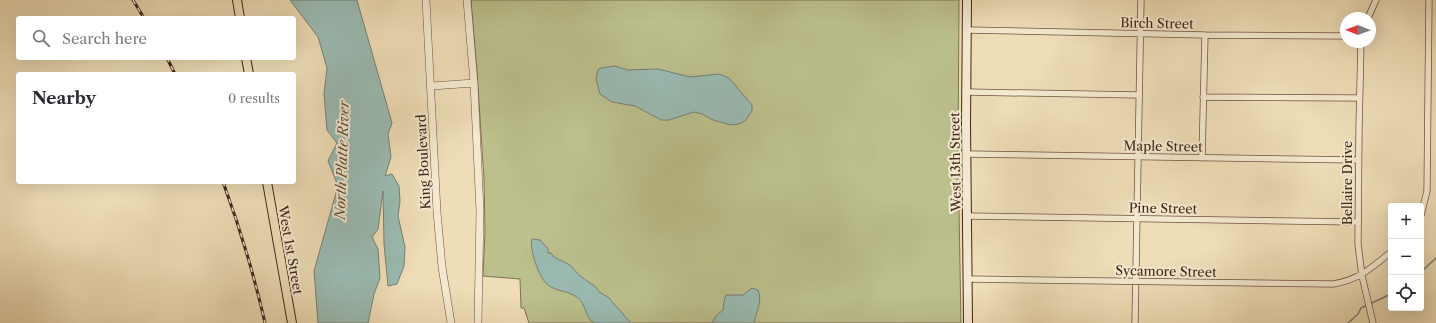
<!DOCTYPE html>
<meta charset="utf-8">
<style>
body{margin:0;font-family:"Libre Caslon Text",serif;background:#f7f7f7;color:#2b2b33}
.controls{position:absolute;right:12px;bottom:12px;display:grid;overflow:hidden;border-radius:4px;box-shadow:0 4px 16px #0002}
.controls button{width:36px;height:36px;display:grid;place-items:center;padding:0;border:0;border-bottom:1px solid #e1e1e2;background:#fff;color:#2b2b33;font:20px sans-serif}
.compass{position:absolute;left:1340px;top:12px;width:36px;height:36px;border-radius:50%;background:#fff;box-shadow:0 4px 16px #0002;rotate:271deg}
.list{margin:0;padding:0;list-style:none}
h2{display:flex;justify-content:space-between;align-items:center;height:52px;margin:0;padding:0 16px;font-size:17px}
h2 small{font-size:13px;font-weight:400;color:#7c7c81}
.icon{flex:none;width:22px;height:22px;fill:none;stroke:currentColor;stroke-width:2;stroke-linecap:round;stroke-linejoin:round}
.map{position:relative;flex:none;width:1436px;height:323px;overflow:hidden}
.search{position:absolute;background:#fff;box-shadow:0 4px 16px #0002;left:16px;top:16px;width:280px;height:44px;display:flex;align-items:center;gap:10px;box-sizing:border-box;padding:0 14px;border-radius:4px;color:#7c7c81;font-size:15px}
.panel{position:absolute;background:#fff;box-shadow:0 4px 16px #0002;left:16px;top:72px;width:280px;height:112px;border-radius:4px}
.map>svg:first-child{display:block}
</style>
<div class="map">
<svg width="1436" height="323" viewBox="0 0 1436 323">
<rect width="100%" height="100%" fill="#eeddb7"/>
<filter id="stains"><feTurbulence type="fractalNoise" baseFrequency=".005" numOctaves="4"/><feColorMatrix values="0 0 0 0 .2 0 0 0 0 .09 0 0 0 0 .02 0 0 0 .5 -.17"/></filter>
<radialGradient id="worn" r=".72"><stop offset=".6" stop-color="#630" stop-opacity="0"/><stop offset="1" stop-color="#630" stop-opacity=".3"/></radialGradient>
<path fill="#bbc08d" stroke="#7f7253" d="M471,0H959L958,152L961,323H529L524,308H521L520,279L483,276L485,233L484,179L477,71Z"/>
<path fill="#9abbb3" stroke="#777f75" d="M290,0H357L392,123L388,134L391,157L385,176L392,174L399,186L400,201L398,216L405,247L404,266L397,284L388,286L384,244L383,191L378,229L372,237L378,249L380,278L374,294L368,323H318L314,271L338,186L328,161L337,143L327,130L324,94L327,68L318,37Z
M615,66L628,70L658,69L690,77L719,74L729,78L752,105V111L745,121L739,124L731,125L713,120L702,114L694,112L669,120H661L635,106L612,102L600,94L596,79L598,70L601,68Z
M532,239L540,240L548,249V253H551L554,257L570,265L580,276L596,287L599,292L608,297L631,323H594C585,318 586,304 578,298C568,290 557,292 548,285C539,278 529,249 532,239Z
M752,288L758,290C763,301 756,312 754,323H712L716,316L723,310L724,301L726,295H743Z"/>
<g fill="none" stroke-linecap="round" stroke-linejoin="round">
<path stroke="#777f75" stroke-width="1.5" d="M1421,272L1436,258
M1348,323L1358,314L1361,308L1391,294"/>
<defs>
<path id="minor" d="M1368,18L1376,0
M967,30L1205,35L1346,36
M1361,42L1359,129L1358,244L1362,276L1373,323
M966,92L1139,95
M1203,97L1359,98
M967,154L1358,160
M1202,158L1205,35
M1421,215L1427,191L1429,0
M967,216L1358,222
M968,279L1333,284C1359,280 1371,268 1391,252
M1135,323L1141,0"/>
<path id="tertiary" d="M426,0L437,212L442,267L451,323
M467,0L474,83L480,211L478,323
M432,86L474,83"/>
<path id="secondary" d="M967,0L966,124L968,323"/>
<path id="primary" d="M237,0L240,18
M246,58L249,74
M267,182L292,323"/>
</defs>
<use href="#minor" stroke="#6e5340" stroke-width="7"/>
<use href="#tertiary" stroke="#6e5340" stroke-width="8"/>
<use href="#secondary" stroke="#432519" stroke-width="10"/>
<use href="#primary" stroke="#432519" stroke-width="10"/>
<use href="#minor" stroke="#f4e9d0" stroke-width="5.5"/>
<use href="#tertiary" stroke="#f4e9d0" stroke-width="7"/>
<use href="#secondary" stroke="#f4e9d0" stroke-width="8"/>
<use href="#primary" stroke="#eeddb7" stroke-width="8"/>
<defs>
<path id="rail" d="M133,0L144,18
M167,58L175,74
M223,182C240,228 254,275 265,323"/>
</defs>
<use href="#rail" stroke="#432519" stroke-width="3"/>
<use href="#rail" stroke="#f4e9d0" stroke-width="1.5" stroke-dasharray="4.5" stroke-linecap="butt"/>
</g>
<g text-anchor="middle" stroke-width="4" stroke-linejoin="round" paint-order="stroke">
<g font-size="13" fill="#432519" stroke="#f4e9d0">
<text transform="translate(1157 23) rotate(1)" y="5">Birch Street</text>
<text transform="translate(1163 146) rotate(1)" y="5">Maple Street</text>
<text transform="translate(423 162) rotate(-93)" y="5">King Boulevard</text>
<text transform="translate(955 162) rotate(-91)" y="5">West 13th Street</text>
<text transform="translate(1347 183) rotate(-90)" y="5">Bellaire Drive</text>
<text transform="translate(1163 208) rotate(1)" y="5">Pine Street</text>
<text transform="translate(291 250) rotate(80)" y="5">West 1st Street</text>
<text transform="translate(1166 271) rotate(1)" y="5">Sycamore Street</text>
</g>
<g font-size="14" font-style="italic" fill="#594a40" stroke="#f4e9d0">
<text transform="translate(342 160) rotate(-88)" y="5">North Platte River</text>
</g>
</g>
<rect width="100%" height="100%" filter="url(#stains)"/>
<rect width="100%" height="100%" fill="url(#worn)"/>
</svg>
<div class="controls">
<button>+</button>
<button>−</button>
<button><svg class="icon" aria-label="locate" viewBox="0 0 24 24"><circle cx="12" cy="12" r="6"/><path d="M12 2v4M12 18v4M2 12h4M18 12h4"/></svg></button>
</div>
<svg class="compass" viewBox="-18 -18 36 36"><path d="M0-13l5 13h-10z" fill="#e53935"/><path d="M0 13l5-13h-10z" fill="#7c7c81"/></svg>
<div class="search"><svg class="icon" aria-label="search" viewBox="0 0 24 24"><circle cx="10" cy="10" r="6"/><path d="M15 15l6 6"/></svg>Search here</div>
<section class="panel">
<h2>Nearby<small>0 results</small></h2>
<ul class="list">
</ul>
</section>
</div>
